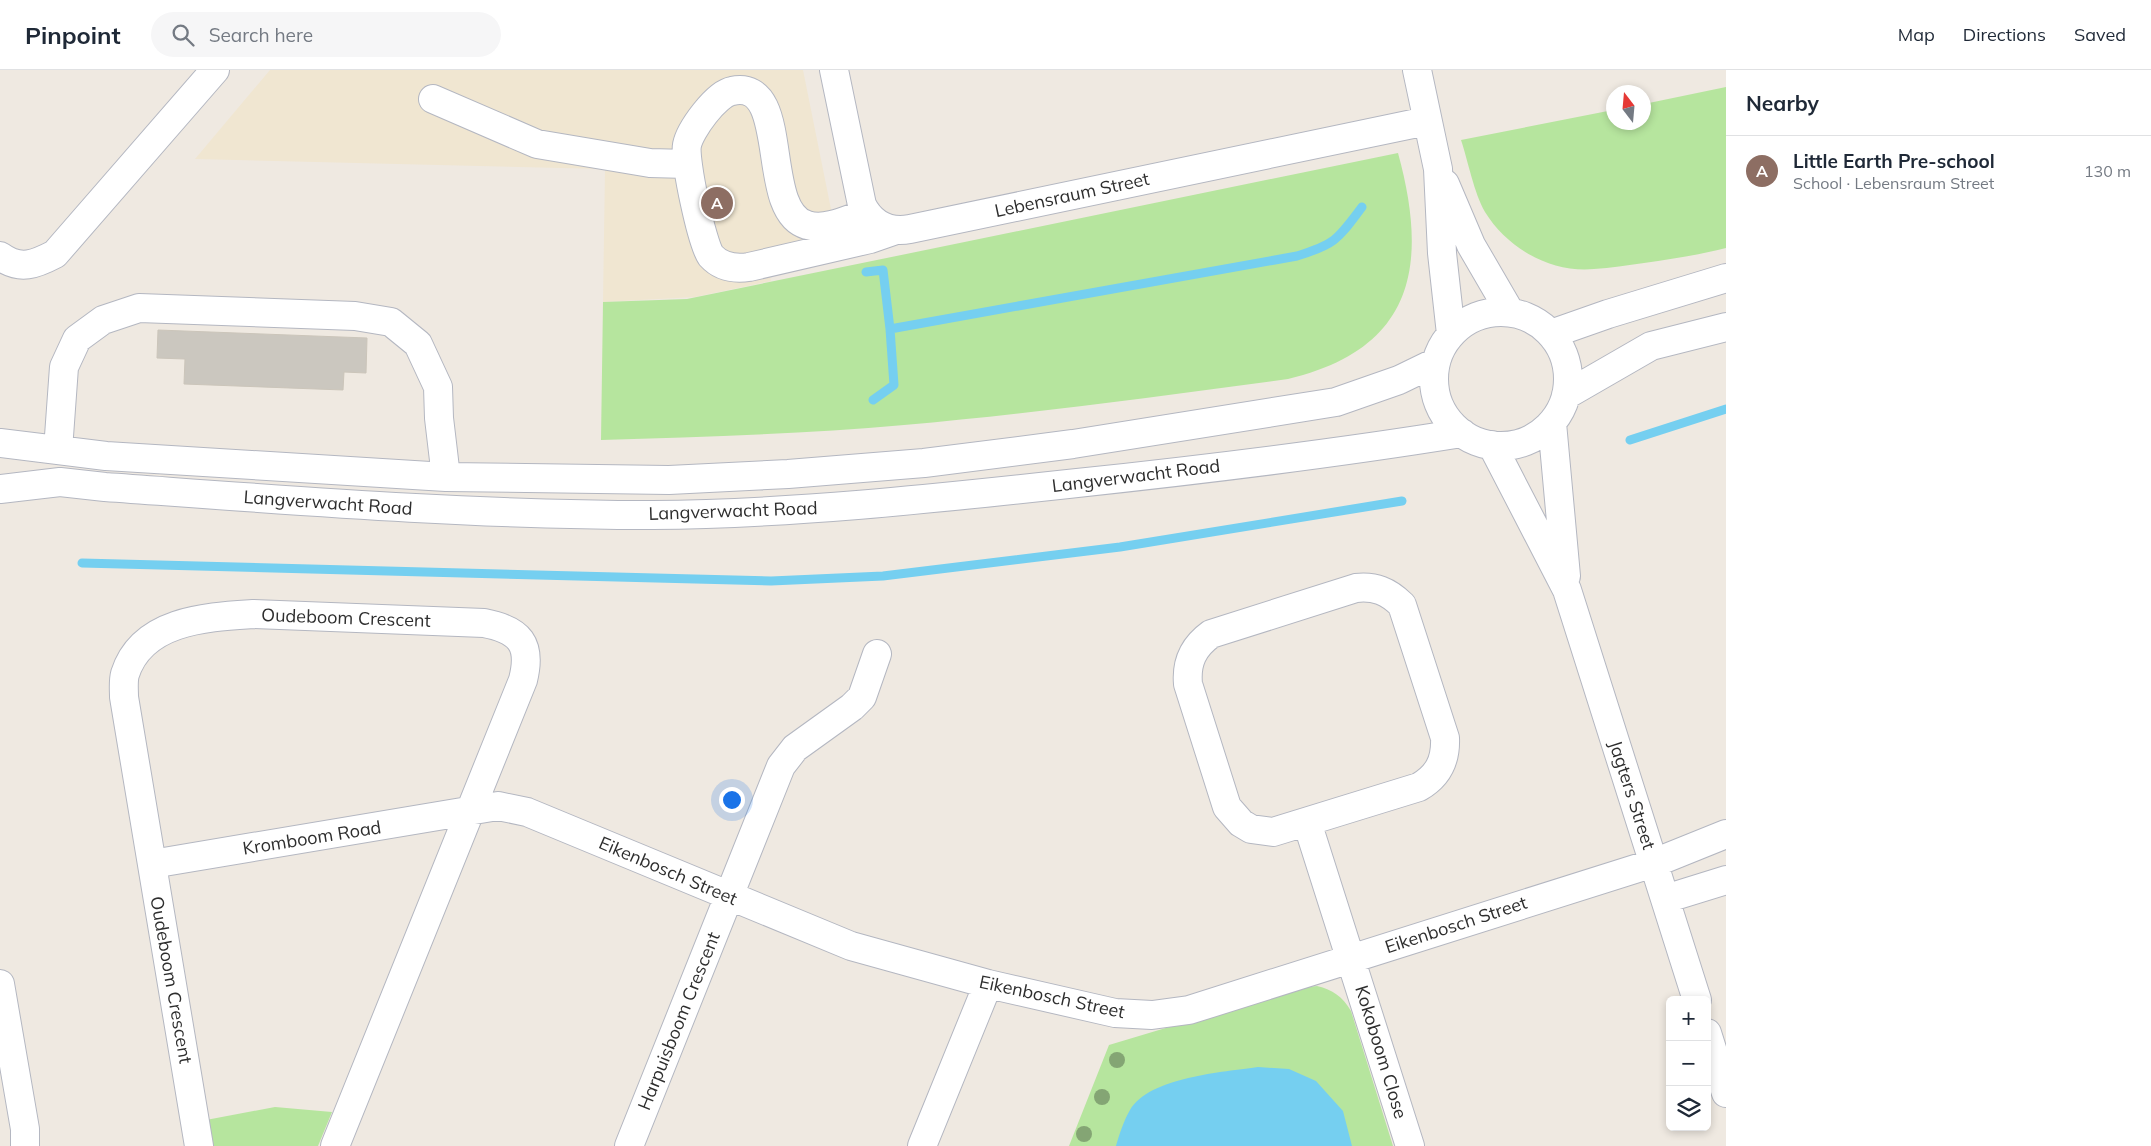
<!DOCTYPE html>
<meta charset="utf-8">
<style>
body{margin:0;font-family:Mulish,sans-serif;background:#f6f6f7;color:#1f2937}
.controls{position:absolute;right:15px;bottom:15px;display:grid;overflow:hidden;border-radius:8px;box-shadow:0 2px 8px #0003}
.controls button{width:45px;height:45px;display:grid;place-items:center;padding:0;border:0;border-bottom:1px solid #e0e1e3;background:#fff;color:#1f2937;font:25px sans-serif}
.compass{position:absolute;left:1606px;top:15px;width:45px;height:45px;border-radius:50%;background:#fff;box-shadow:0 2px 8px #0003;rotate:344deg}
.you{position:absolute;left:731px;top:729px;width:18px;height:18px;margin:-12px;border:4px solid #fff;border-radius:50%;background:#1a73e8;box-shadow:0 0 0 8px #1a73e833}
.badge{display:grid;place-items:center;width:32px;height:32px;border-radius:50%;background:#4264fb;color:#fff;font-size:16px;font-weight:700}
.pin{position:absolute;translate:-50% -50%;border:2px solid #fff;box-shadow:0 1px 5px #0006}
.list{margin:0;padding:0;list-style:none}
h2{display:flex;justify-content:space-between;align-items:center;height:65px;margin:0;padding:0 20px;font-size:21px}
h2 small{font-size:16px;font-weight:400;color:#747a83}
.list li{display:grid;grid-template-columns:32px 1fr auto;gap:15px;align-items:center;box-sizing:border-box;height:70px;padding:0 20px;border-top:1px solid #e0e1e3}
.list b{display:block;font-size:19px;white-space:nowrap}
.list p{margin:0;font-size:16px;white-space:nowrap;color:#747a83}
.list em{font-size:16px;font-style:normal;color:#747a83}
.icon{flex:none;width:28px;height:28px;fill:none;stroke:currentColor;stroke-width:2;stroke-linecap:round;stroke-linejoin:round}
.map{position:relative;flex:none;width:1726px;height:1076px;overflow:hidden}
header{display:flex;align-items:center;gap:30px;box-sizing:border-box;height:70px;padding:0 25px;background:#fff;border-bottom:1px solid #e0e1e3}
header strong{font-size:24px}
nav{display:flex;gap:28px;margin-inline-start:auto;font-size:18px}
.search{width:350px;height:45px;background:#f6f6f7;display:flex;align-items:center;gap:12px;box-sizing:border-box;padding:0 18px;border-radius:28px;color:#747a83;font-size:19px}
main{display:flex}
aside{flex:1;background:#fff}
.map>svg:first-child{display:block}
</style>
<header>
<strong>Pinpoint</strong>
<div class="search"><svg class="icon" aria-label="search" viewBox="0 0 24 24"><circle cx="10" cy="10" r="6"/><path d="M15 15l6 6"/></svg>Search here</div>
<nav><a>Map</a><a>Directions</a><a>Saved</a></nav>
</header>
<main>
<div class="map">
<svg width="1726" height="1076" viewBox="0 0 1726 1076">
<rect width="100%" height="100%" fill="#efe9e1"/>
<path fill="#f0e6d1" d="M270,0H803L837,169L765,182L771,211L695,227L603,232L605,99L195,89Z"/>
<path fill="#b6e59e" d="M1726,17V178C1699,185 1672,189 1644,193C1627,195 1611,198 1594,199C1551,203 1508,179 1485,142C1474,123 1468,91 1461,70L1613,40L1614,52H1644V34Z
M1398,83C1429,196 1414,279 1288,309C1160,326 1032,344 904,355C803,364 702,367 601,370L603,232L687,229Z
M1317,916C1333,920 1342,926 1351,941L1393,1076H1069L1109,975L1299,918Z
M275,1037L332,1042L318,1076H211L206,1050Z"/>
<path fill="#75cff0" d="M1258,997L1289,999L1316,1011L1343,1041L1352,1076H1116C1119,1065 1124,1050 1130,1040C1149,1007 1224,1002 1258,997Z"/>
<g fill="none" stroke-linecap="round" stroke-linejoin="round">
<path stroke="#75cff0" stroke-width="9" d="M866,202L883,200L890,259
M873,330L894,315L890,259L1297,186C1336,174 1338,169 1362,137
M1630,370L1726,339
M82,493L771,511L883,506L1120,477L1402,431"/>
</g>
<path fill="#cbc7bf" stroke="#cbc5ba" d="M158,260L367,268L366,303L344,302L343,320L184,314L185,289L157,288Z"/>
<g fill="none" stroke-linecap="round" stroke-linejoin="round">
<defs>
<path id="minor" d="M834,0L862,135C872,155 889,163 910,159L1427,51
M1417,0L1438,99L1442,183L1451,264
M433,29L537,74L650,93L687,94
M1445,114L1471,175L1510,242
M866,143C849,149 826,161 807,155C758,141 793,8 732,21C716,24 690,60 687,75C684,90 702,174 711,186C721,197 735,199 749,197L870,169L893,161
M0,186C20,201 36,194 55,184L215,0
M1434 309a67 67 0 1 1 134 0a67 67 0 1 1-134 0Z
M1551,264L1608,244L1726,208
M1566,325L1651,276L1726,257
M1552,353L1566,506
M0,373L106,386L446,407L669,410L788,404L924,393L1073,374L1336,332L1399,310L1436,292
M1492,375L1567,520L1697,930
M58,380L64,297L77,269L103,250L139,238L355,246L391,252L418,274L438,317L439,348L446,407
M0,419L60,412L105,417C287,430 469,445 652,445C791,444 930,429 1068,414C1200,400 1332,384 1462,363
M1356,518C1375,516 1388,521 1402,535L1445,668C1446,691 1438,706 1419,717L1273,762L1251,759L1241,753L1227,737L1188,614C1186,592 1193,577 1211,564Z
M1307,752L1410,1076
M152,794L498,736L527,742L851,876L988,914L1115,943L1152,945L1189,940L1654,793L1726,764
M1665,829L1726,810
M0,914L25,1059V1076
M1707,963L1726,1023
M199,1076L124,627C124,620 123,611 125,604C142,550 207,547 253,544L484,553C520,560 532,574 523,610L335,1076
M629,1076L781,696L795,678L852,637L862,627L877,584
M922,1076L988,914"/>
</defs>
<use href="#minor" stroke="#b4b7c1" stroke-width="30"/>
<use href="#minor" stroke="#fff" stroke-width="28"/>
</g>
<g fill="#84a574">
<circle cx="1117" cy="990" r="8"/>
<circle cx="1102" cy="1027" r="8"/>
<circle cx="1084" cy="1064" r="8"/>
</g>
<g text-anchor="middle" stroke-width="4" stroke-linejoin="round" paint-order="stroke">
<g font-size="18" fill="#2e2e2e" stroke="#fff">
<text transform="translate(1072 125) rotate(-12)" y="6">Lebensraum Street</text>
<text transform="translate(1136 406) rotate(-7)" y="6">Langverwacht Road</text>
<text transform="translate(328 433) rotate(4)" y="6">Langverwacht Road</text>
<text transform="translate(733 441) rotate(-2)" y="6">Langverwacht Road</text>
<text transform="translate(346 548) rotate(2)" y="6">Oudeboom Crescent</text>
<text transform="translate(1632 725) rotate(72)" y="6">Jagters Street</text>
<text transform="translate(312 768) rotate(-9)" y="6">Kromboom Road</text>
<text transform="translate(668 801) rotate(23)" y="6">Eikenbosch Street</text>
<text transform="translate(1456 855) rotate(-18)" y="6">Eikenbosch Street</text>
<text transform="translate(171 910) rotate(80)" y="6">Oudeboom Crescent</text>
<text transform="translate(1052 927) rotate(12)" y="6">Eikenbosch Street</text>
<text transform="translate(679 951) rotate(-68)" y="6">Harpuisboom Crescent</text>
<text transform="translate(1381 982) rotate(73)" y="6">Kokoboom Close</text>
</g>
</g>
</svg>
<div class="controls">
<button>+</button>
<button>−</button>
<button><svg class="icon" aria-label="layers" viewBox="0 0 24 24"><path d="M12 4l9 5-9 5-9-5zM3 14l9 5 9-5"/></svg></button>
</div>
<svg class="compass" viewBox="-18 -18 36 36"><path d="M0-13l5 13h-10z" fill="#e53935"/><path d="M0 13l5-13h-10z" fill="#747a83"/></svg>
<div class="you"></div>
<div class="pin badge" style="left:717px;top:133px;background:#8d6e63">A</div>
</div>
<aside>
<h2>Nearby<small></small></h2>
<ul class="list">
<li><span class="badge" style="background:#8d6e63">A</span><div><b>Little Earth Pre-school</b><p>School · Lebensraum Street</p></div><em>130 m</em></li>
</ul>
</aside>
</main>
